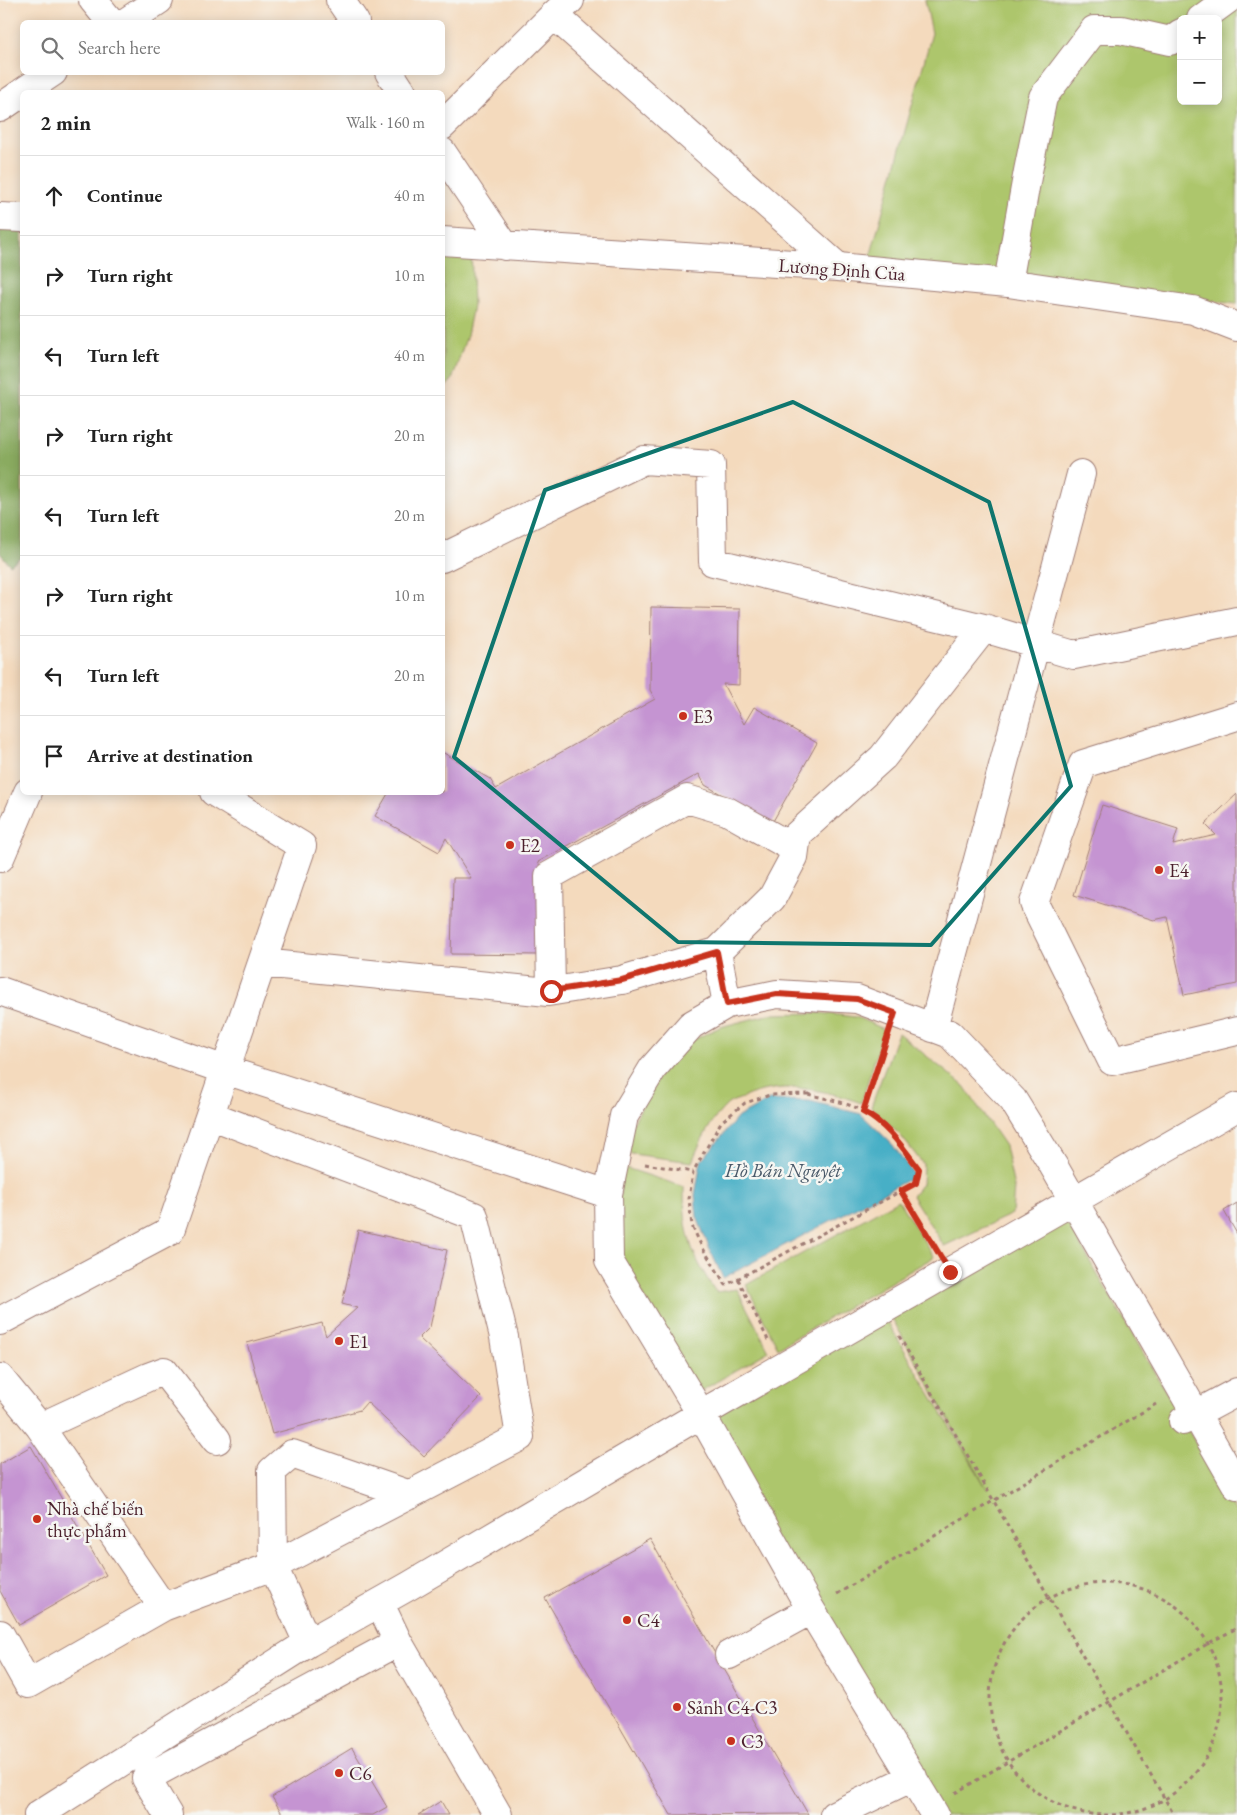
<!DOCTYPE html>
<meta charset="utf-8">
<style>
body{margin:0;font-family:"EB Garamond",serif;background:#f2f2f2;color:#222}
.controls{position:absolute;right:15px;top:15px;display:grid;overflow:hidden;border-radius:8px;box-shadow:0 2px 12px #0003}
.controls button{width:45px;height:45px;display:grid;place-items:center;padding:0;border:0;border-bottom:1px solid #e0e0e0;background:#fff;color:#222;font:25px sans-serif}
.stop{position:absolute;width:15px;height:15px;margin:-11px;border:4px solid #c8321e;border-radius:50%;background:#fff}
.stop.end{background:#c8321e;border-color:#fff;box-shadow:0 1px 5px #0008}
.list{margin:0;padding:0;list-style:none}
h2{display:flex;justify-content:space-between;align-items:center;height:65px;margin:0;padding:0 20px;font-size:21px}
h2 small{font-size:16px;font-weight:400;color:#767676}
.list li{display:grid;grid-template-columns:32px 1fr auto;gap:15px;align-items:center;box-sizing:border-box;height:80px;padding:0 20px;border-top:1px solid #e0e0e0}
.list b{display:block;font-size:19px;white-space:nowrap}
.list em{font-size:16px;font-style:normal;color:#767676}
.icon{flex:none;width:28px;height:28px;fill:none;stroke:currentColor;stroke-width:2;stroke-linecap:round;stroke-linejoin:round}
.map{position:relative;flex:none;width:1237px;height:1815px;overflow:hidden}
.search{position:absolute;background:#fff;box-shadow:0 2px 12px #0003;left:20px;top:20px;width:425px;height:55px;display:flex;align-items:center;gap:12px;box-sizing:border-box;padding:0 18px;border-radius:8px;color:#767676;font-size:19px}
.panel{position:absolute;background:#fff;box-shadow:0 2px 12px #0003;left:20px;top:90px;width:425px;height:705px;border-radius:8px}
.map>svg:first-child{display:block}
</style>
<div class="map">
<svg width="1237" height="1815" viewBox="0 0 1237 1815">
<rect width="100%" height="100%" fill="#f6f6f2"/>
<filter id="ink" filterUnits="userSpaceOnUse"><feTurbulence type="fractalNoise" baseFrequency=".02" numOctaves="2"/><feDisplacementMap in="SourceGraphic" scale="10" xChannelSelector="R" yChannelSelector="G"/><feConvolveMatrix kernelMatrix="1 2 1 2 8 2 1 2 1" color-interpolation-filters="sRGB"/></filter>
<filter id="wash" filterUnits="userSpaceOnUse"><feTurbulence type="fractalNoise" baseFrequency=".0096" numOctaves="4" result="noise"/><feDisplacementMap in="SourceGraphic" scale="20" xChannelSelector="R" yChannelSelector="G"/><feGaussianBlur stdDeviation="1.12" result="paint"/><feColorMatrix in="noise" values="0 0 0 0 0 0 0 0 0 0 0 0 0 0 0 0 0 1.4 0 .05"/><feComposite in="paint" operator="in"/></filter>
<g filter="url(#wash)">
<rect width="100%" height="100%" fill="#f4dabd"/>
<path fill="#adc66c" stroke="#7c724c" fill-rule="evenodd" d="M925,0H1237V304L869,261L932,33ZM1181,19H1218V101H1181Z
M443,241L471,243L473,306L467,335L452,380L443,390Z
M820,1013L856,1017L884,1029L861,1103C823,1089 780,1080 742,1098C737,1100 732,1101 728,1104C711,1119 700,1142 692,1162L617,1152L674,1049L720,1027L771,1014Z
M898,1033L964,1086L1005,1146L1014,1187L1012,1214L944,1246L912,1196L922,1184L923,1164L901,1136L871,1107Z
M623,1167L684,1187C684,1233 690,1254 716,1292L737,1289L769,1351L699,1392L614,1247Z
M898,1200L934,1257L778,1348L746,1285Z
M1060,1210L1237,1514V1815H935L703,1414L883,1314L987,1489L888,1311Z"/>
<path fill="#8aab60" stroke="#6a6546" d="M0,224H22V556L10,565L0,553Z"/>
<path fill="#47afc6" stroke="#486778" d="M769,1100L810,1101L861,1114L892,1144L915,1176L723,1278L710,1250L697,1217L695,1195L701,1161L738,1117Z"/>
<g id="blocks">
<path fill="#c594d2" d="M651,607L740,609L739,685L723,684L744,724L754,707L817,743L772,823L705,785L699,774L538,862L543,872L541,955L451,954L453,878H471L446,838L439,852L375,816L389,792H442V752L490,779L496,789L655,699L650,690Z
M1237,794V984L1184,995L1167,917L1154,920L1074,895L1102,805L1178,829L1173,845L1216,835L1205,824Z
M1237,1203V1234L1224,1211Z
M358,1230L447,1250L430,1327L419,1338L481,1397L424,1456L367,1402L360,1410L272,1434L247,1343L322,1323L326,1336L357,1308L342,1304Z
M31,1446L106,1575L19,1625L0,1591V1464Z
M650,1539L709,1643L808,1814L671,1815L545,1598Z
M352,1748L387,1807L373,1815H283L272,1797Z
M441,1801L449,1815H418Z"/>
</g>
</g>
<g filter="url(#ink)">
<use href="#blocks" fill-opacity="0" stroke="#9f7c74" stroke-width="1"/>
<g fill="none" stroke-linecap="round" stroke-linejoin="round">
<defs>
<path id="minor" d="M93,0L111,22
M340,0L355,22
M570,0L554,15L838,267
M1201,19L1227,0
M126,22L159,0
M389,72L402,92
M23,92L53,72
M0,108L22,93
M442,126L554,15
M442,152L505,246
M0,217L22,218
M442,241L838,267L1008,283L1193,310L1237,327
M1008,283L1028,171L1043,97L1094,30H1121L1170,41L1181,33
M442,558L644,460L711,465L713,562L984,628L1074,655L1237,621
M1237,716L1083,764L1034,903L1112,1061L1237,1031
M0,858L28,792
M262,963L548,992L622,980L717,952
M0,991L225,1070L608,1194
M551,991L549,876L687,799L727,811L795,849
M727,1004L717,952L772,898L794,857L797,835L883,757L984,628
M933,1028L1081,474
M210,1115L474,1216L504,1337L520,1437L273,1566L272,1471L292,1454L410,1495
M0,1321L170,1231L302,846L214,792
M0,1378L40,1427L163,1607
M1183,1421L1237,1392
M40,1427L148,1377L164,1371L217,1440
M380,1604L398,1642L498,1815
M0,1634L28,1684L163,1607L273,1566L308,1643
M729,1655L811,1610
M38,1815L308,1643L409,1586L701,1414L1237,1107
M168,1815L146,1778L398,1642
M834,1815L913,1777
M935,1815L811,1610L701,1414L609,1261L608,1194L624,1116L653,1068L691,1025L727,1004L777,994L857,999L950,1034L1013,1100L1053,1165L1237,1486"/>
</defs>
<use href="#minor" stroke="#9f7c74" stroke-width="30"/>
<path stroke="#9f7c74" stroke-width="3" stroke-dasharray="4 4" stroke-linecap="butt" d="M808,1094C821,1098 836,1100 849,1105C880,1115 900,1144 919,1169L916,1183L726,1285L702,1247L692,1226L689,1199L693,1172L721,1122L745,1103L770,1095Z
M863,1112L886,1042
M645,1164L693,1172
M901,1191L934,1246
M738,1279L768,1340
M899,1336L1174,1815
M990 1699a116 116 0 1 1 232 0a116 116 0 1 1-232 0Z
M837,1594L1156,1404
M955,1793L1209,1643L1237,1628"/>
<use href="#minor" stroke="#fff" stroke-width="28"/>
</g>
</g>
<g fill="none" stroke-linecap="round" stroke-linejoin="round" filter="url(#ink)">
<path stroke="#c8321e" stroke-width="6" d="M551,991L622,980L717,952L727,1004L777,994L857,999L895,1013L863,1112C887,1124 903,1148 919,1169L916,1183L901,1191L950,1272"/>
</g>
<path fill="none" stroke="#0f766e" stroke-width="4" stroke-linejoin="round" d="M793,402L989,502L1071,786L931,945L678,942L454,757L545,490Z"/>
<g fill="#c8321e" stroke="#f6f6f2" stroke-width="2">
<circle cx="683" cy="716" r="5"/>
<circle cx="510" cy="845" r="5"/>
<circle cx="1159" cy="870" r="5"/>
<circle cx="339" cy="1341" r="5"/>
<circle cx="37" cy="1519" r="5"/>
<circle cx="627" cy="1620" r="5"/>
<circle cx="677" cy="1707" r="5"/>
<circle cx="731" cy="1741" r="5"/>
<circle cx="339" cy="1773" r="5"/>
</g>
<g text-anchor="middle" stroke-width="5" stroke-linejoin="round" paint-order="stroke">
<g font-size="19" fill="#4a1f2b" stroke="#f6f6f2">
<text transform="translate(842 269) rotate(4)" y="7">Lương Định Của</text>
</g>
<g font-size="19" fill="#4a1f2b" stroke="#f6f6f2" text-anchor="start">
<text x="693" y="723">E3</text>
<text x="520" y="852">E2</text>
<text x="1169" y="877">E4</text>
<text x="349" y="1348">E1</text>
<text x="47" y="1515">Nhà chế biến<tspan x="47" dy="22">thực phẩm</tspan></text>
<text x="637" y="1627">C4</text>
<text x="687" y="1714">Sảnh C4-C3</text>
<text x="741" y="1748">C3</text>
<text x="349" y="1780">C6</text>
</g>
<g font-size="20" font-style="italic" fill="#495969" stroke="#f6f6f2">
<text x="783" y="1177">Hồ Bán Nguyệt</text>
</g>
</g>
</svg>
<div class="controls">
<button>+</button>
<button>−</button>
</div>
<div class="stop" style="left:551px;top:991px"></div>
<div class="stop end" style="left:950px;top:1272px"></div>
<div class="search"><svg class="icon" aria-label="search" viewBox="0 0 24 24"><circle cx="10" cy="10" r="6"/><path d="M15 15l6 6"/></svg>Search here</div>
<section class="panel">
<h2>2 min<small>Walk · 160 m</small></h2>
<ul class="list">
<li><svg class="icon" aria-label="ahead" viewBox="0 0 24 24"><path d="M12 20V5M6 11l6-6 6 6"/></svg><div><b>Continue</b></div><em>40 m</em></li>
<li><svg class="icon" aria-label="right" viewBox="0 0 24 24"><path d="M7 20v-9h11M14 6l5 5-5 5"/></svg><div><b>Turn right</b></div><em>10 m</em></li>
<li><svg class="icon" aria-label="left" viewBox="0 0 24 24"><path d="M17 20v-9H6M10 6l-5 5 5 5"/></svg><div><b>Turn left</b></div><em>40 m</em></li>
<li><svg class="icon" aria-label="right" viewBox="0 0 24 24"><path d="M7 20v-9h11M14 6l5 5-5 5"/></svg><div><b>Turn right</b></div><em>20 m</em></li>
<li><svg class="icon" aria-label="left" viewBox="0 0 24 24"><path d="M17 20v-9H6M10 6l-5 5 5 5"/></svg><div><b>Turn left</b></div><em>20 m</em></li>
<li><svg class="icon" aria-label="right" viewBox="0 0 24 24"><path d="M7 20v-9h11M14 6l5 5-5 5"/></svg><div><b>Turn right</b></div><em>10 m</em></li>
<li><svg class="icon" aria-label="left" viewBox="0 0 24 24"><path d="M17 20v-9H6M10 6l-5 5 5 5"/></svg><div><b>Turn left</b></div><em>20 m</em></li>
<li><svg class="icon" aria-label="arrive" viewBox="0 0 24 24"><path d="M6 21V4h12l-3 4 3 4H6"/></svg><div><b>Arrive at destination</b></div></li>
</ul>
</section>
</div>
